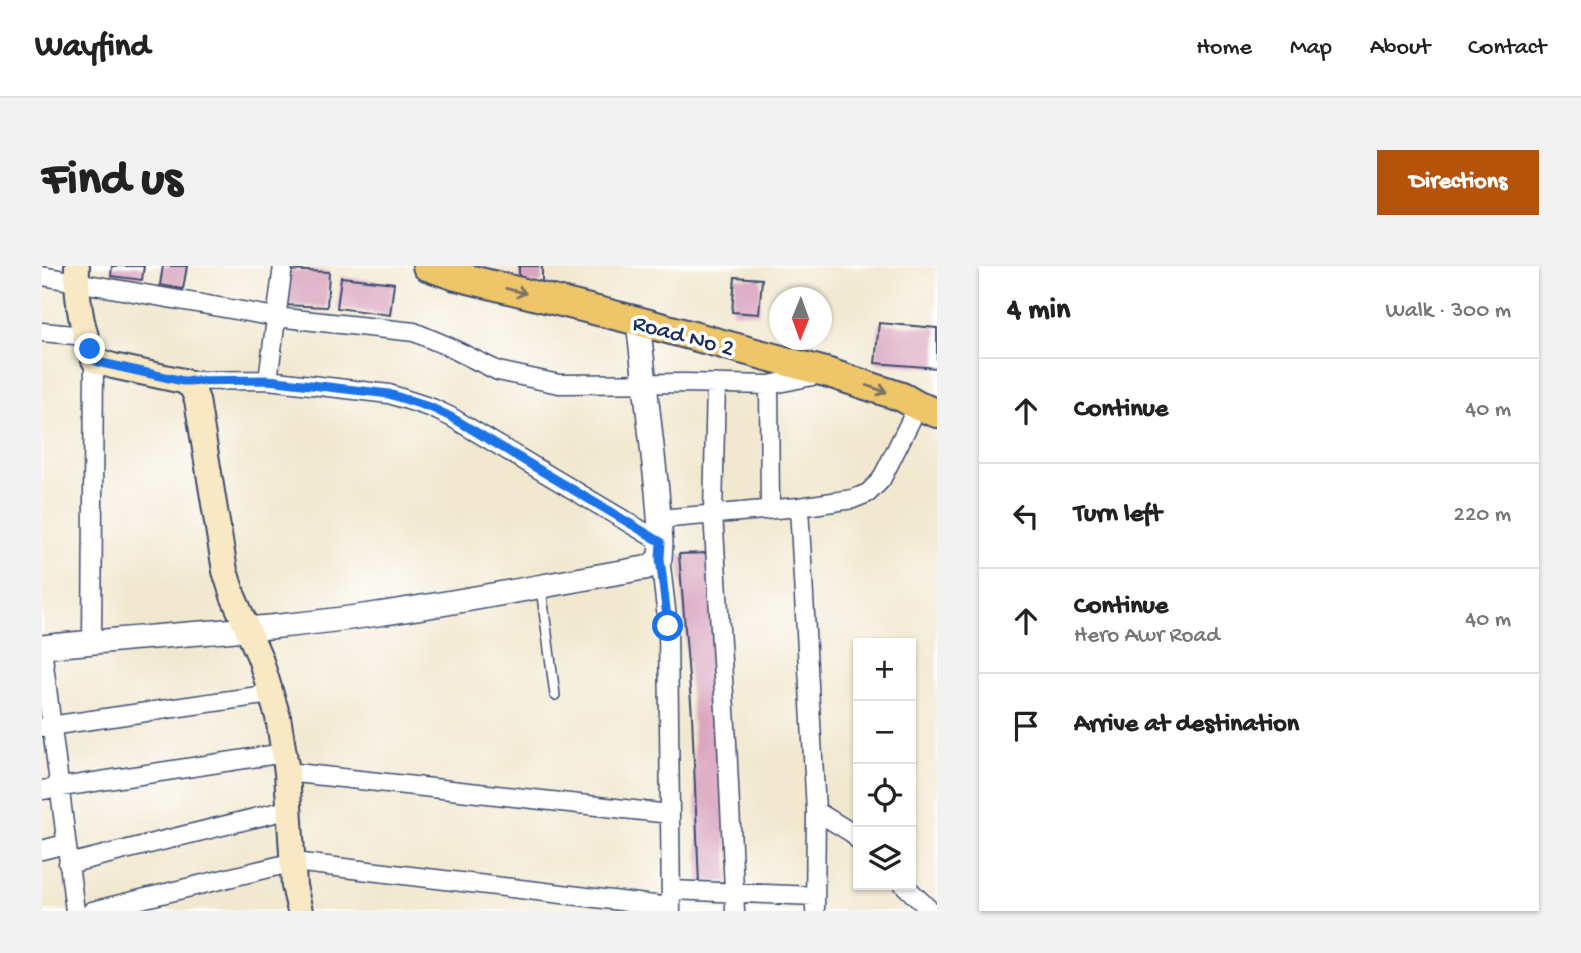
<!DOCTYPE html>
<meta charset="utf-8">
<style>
body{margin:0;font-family:"Gochi Hand",sans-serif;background:#f2f2f2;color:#222}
.controls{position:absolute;right:21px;bottom:21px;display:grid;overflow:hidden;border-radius:0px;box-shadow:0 2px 5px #0004}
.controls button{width:63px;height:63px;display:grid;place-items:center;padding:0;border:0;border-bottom:2px solid #e0e0e0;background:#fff;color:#222;font:35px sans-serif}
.compass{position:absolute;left:727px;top:21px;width:63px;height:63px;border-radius:50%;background:#fff;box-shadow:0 2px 5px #0004;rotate:181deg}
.stop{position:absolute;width:21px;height:21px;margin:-16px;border:5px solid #1a73e8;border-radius:50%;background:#fff}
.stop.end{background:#1a73e8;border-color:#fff;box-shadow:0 2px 7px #0008}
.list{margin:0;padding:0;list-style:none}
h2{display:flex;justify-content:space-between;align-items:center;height:91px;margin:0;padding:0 28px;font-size:30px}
h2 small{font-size:23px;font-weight:400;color:#767676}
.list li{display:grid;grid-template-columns:46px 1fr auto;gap:21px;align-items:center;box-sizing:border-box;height:105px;padding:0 28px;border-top:2px solid #e0e0e0}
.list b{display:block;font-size:26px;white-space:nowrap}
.list p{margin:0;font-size:23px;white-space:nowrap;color:#767676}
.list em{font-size:23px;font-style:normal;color:#767676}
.icon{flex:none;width:38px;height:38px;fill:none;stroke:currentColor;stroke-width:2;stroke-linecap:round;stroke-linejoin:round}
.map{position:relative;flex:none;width:895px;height:645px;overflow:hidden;border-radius:0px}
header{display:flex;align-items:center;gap:42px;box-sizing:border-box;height:98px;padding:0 35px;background:#fff;border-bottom:2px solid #e0e0e0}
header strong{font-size:33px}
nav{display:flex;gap:38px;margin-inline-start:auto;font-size:24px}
.intro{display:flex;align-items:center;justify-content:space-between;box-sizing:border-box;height:168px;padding:0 42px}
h1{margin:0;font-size:49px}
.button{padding:18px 32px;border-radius:0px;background:#b45309;color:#fff;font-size:24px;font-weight:700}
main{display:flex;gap:42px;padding:0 42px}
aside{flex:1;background:#fff;border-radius:0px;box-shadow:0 2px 5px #0004}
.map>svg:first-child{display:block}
</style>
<header>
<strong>Wayfind</strong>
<nav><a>Home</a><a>Map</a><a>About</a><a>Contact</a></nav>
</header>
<div class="intro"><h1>Find us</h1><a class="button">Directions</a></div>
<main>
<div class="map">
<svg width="895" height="645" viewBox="0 0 895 645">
<rect width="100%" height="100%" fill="#fff"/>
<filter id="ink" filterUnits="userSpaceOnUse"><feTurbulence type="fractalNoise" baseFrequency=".0143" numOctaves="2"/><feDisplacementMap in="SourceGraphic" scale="14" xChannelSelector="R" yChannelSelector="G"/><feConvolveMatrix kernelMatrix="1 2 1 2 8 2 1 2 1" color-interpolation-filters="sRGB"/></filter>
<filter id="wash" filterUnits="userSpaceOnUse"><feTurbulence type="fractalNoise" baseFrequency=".00686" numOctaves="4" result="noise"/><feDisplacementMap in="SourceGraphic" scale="28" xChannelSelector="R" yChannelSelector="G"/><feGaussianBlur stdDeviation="1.57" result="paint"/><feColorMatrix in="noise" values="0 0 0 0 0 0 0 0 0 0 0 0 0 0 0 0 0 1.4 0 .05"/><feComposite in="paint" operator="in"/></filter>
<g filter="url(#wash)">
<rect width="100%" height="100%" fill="#f2e8d0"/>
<g id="blocks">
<path fill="#daa6bf" d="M70,0H102L100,14L69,10Z
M121,0H145L141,23L118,19Z
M477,0H500V17L477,18Z
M242,4L287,6L285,41L240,39Z
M299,11L352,17L348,49L295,42Z
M693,11L720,13L717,48L690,46Z
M837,57L895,62V102L833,97Z
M667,287L687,616L657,618L650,449L637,288Z"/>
</g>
</g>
<g filter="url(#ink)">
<use href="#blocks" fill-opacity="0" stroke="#3b4b6f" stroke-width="2"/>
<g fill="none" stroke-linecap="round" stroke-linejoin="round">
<defs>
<path id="service" d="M499,322L513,429"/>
<path id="minor" d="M0,10L234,51L372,66L403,79L456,105L517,118L643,117L727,119L780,108
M0,66L43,70
M226,114L241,0
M141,115L226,114L347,128L390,142L409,151L619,276
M674,118L671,247L685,477L693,645
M727,119L728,243
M757,241L774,545L773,645
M617,253L757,241L811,233L826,227L839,214L876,140
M618,292L626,360L629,645
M50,375L52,94
M0,382L33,645
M1,461L229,428
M245,506L628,548
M0,524L242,487
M774,545L810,567L816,574
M0,584L23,578
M26,598L249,543
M862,619L889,645
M629,624L773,630
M50,645L252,596L629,641"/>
<path id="tertiary" d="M0,381C110,369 220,365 329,349C421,336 512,317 603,302L610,299L618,292L619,276L615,225L596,55"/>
<path id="secondary" d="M35,0C34,32 40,64 52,94L71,100L141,115L150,121L155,134L183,305L191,330L218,392L236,451L245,506L252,620L258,645"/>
<path id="primary" d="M385,0L414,10L596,55L787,107L860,131L876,140L895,147"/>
</defs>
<use href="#service" stroke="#3b4b6f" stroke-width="12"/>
<use href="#minor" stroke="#3b4b6f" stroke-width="21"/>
<use href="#tertiary" stroke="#3b4b6f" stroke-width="26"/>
<use href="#secondary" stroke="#3b4b6f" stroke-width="28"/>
<use href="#primary" stroke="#3b4b6f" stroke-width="32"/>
<use href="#service" stroke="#fff" stroke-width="9"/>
<use href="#minor" stroke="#fff" stroke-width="18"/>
<use href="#tertiary" stroke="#fff" stroke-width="23"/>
<use href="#secondary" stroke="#f8e8c3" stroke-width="24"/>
<use href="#primary" stroke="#eec569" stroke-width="28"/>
</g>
<defs><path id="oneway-shaft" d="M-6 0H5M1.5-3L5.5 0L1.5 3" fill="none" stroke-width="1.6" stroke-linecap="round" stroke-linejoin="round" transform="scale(1.75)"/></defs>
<g stroke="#7a7263">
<use href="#oneway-shaft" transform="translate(474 25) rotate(14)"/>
<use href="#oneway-shaft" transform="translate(835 123) rotate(19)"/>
</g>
</g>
<g fill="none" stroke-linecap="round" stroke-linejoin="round" filter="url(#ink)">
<path stroke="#1a73e8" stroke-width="9" d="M48,83L52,94L60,97L141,115L226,114L347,128L390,142L409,151L619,276L618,292L626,360"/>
</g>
<g text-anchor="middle" stroke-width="7" stroke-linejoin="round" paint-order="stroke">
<g font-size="24" fill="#1b2f5e" stroke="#fff">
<text transform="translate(642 68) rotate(15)" y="8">Road No 2</text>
</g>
</g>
</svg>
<div class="controls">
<button>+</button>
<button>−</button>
<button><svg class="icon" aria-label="locate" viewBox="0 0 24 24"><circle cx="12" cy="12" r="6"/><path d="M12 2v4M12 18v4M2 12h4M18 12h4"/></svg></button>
<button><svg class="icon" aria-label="layers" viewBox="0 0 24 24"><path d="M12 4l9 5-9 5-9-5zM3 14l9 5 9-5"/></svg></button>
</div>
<svg class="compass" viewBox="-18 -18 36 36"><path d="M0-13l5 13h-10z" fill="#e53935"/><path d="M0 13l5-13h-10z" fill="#767676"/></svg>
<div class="stop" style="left:626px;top:360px"></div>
<div class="stop end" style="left:48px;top:83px"></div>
</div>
<aside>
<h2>4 min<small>Walk · 300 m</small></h2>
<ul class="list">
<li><svg class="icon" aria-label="ahead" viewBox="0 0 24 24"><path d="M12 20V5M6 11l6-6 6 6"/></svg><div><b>Continue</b></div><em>40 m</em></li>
<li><svg class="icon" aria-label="left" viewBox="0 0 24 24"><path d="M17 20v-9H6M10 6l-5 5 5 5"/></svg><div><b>Turn left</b></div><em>220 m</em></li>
<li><svg class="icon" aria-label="ahead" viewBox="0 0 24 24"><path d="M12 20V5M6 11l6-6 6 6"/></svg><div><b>Continue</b><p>Hero Awr Road</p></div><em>40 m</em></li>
<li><svg class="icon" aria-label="arrive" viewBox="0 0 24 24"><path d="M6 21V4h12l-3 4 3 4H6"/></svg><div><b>Arrive at destination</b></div></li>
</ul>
</aside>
</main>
